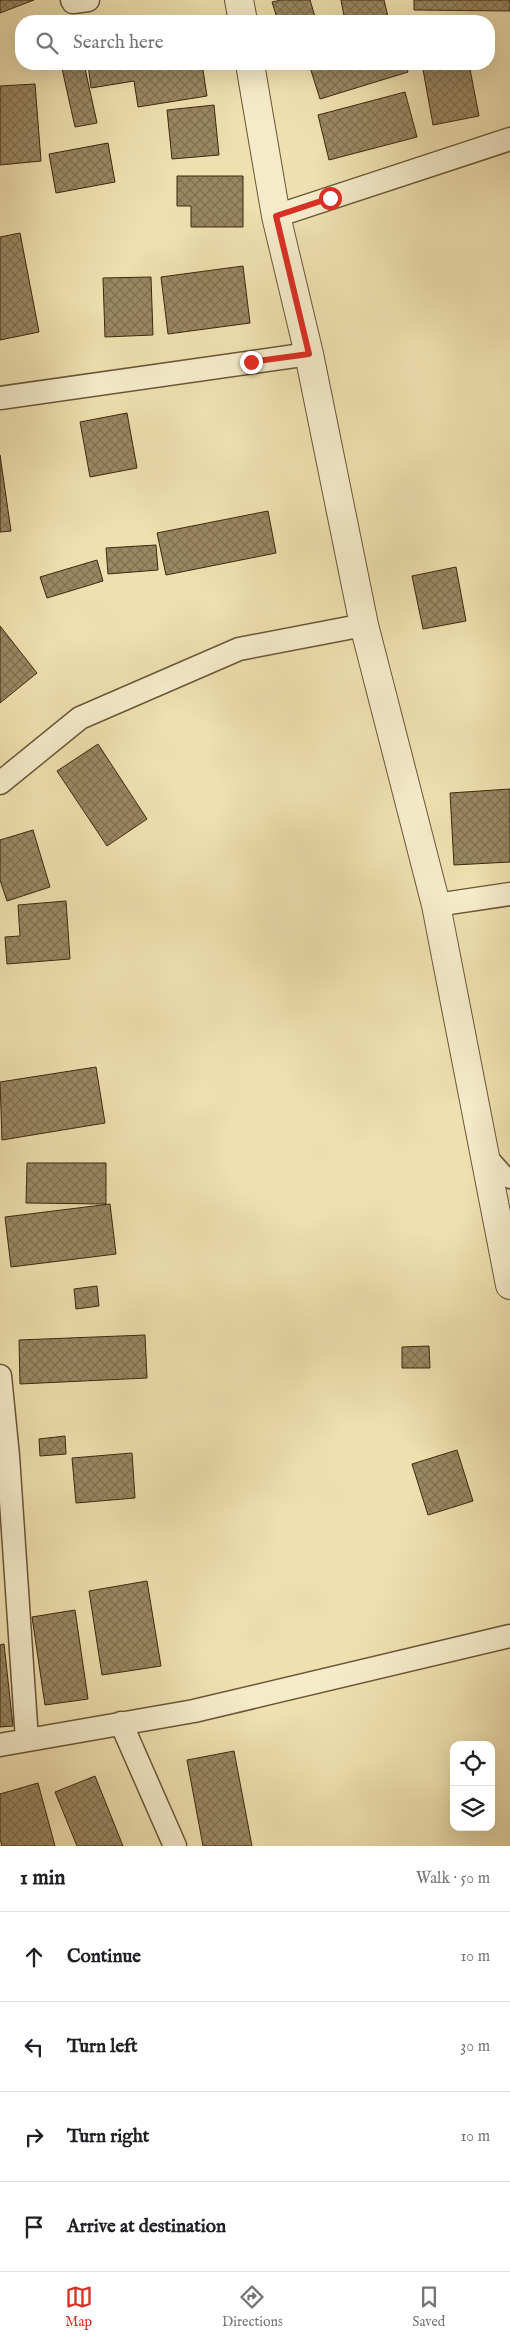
<!DOCTYPE html>
<meta charset="utf-8">
<style>
body{margin:0;font-family:"IM FELL English",serif;background:#f2f2f2;color:#202124}
.controls{position:absolute;right:15px;bottom:15px;display:grid;overflow:hidden;border-radius:10px;box-shadow:0 5px 20px #0002}
.controls button{width:45px;height:45px;display:grid;place-items:center;padding:0;border:0;border-bottom:1px solid #e0e0e0;background:#fff;color:#202124;font:25px sans-serif}
.stop{position:absolute;width:15px;height:15px;margin:-11px;border:4px solid #d93025;border-radius:50%;background:#fff}
.stop.end{background:#d93025;border-color:#fff;box-shadow:0 1px 5px #0008}
.list{margin:0;padding:0;list-style:none}
h2{display:flex;justify-content:space-between;align-items:center;height:65px;margin:0;padding:0 20px;font-size:21px}
h2 small{font-size:16px;font-weight:400;color:#757577}
.list li{display:grid;grid-template-columns:32px 1fr auto;gap:15px;align-items:center;box-sizing:border-box;height:90px;padding:0 20px;border-top:1px solid #e0e0e0}
.list b{display:block;font-size:19px;white-space:nowrap}
.list em{font-size:16px;font-style:normal;color:#757577}
.icon{flex:none;width:28px;height:28px;fill:none;stroke:currentColor;stroke-width:2;stroke-linecap:round;stroke-linejoin:round}
.map{position:relative;flex:none;width:510px;height:1846px;overflow:hidden}
.search{position:absolute;background:#fff;box-shadow:0 5px 20px #0002;left:15px;right:15px;top:15px;height:55px;display:flex;align-items:center;gap:12px;box-sizing:border-box;padding:0 18px;border-radius:20px;color:#757577;font-size:19px}
.sheet{height:425px;background:#fff}
nav{display:flex;justify-content:space-around;align-items:center;box-sizing:border-box;height:70px;border-top:1px solid #e0e0e0;background:#fff;font-size:14px;color:#757577}
nav a{display:grid;justify-items:center;gap:2px}
nav .on{color:#d93025}
.map>svg:first-child{display:block}
</style>
<div class="map">
<svg width="510" height="1846" viewBox="0 0 510 1846">
<defs>
<pattern id="building-cross-hatch" width="8" height="8" patternUnits="userSpaceOnUse" patternTransform="scale(1.25)"><rect width="8" height="8" fill="#9a8863"/><path d="M0 0l8 8M0 8l8-8" fill="none" stroke="#7f6f50"/></pattern>
</defs>
<rect width="100%" height="100%" fill="#efe0af"/>
<filter id="stains"><feTurbulence type="fractalNoise" baseFrequency=".004" numOctaves="4"/><feColorMatrix values="0 0 0 0 .2 0 0 0 0 .09 0 0 0 0 .02 0 0 0 .5 -.17"/></filter>
<radialGradient id="worn" r=".72"><stop offset=".6" stop-color="#630" stop-opacity="0"/><stop offset="1" stop-color="#630" stop-opacity=".3"/></radialGradient>
<path fill="url(#building-cross-hatch)" stroke="#3d2810" d="M0,0H34L0,13Z
M281,0H310L316,20L278,21L272,2Z
M341,0H384L389,21H345Z
M414,0H510V11L414,10Z
M428,17L429,21H412V20Z
M61,64H84L97,123L75,127Z
M88,64H202L207,96L138,107L134,81L91,88Z
M309,64H406L408,72L320,99Z
M422,64H469L479,116L433,125Z
M35,84L41,161L0,165V86Z
M405,92L417,137L329,160L318,115Z
M214,105L219,155L172,159L167,110Z
M108,143L115,182L56,193L49,154Z
M177,176H243V227H191V206H177Z
M20,233L39,332L0,340V237Z
M243,266L250,323L168,334L161,277Z
M151,277L153,335L105,337L103,278Z
M127,413L137,468L90,477L80,422Z
M0,455L11,531L0,532Z
M268,511L276,553L166,575L157,533Z
M156,545L158,570L108,574L106,548Z
M97,560L103,581L47,598L40,577Z
M456,567L466,621L423,629L412,576Z
M0,626L37,673L0,703Z
M98,744L147,819L107,846L57,771Z
M510,789V862L454,865L450,793Z
M33,830L50,887L7,901L0,880V840Z
M66,901L70,959L7,964L5,937L20,936L18,905Z
M96,1067L105,1123L2,1140L0,1082Z
M27,1163H106V1204L26,1203Z
M110,1204L116,1254L11,1267L5,1217Z
M97,1286L99,1306L76,1309L74,1289Z
M145,1335L147,1378L20,1384L19,1340Z
M429,1346L430,1368H402V1347Z
M65,1436L66,1454L40,1456L39,1439Z
M457,1450L473,1501L428,1515L412,1464Z
M132,1453L135,1498L76,1503L72,1458Z
M147,1581L161,1666L102,1675L89,1591Z
M75,1610L88,1699L45,1705L32,1617Z
M4,1644L13,1726L0,1727V1645Z
M234,1751L252,1846H203L187,1760Z
M95,1776L123,1846H77L55,1792Z
M38,1783L55,1846H2L0,1839V1794Z"/>
<g fill="none" stroke-linecap="round" stroke-linejoin="round">
<defs>
<path id="pedestrian" d="M488,1155L510,1180"/>
<path id="minor" d="M72,0L73,2L88,0
M276,216L510,139
M0,398L309,354
M0,783L80,718L239,649L364,625
M436,905L510,894
M0,1376L8,1456L27,1740
M121,1723L175,1846
M0,1745L194,1711L510,1636"/>
<path id="tertiary" d="M239,0L243,21
M250,64L276,216L309,354L364,625L436,905L510,1285"/>
</defs>
<use href="#pedestrian" stroke="#6a5638" stroke-width="19"/>
<use href="#minor" stroke="#6a5638" stroke-width="25"/>
<use href="#tertiary" stroke="#6a5638" stroke-width="30"/>
<use href="#pedestrian" stroke="#f5ebcb" stroke-width="16"/>
<use href="#minor" stroke="#f5ebcb" stroke-width="22"/>
<use href="#tertiary" stroke="#f5ebcb" stroke-width="28"/>
</g>
<g fill="none" stroke-linecap="round" stroke-linejoin="round">
<path stroke="#d93025" stroke-width="6" d="M251,362L309,354L276,216L330,198"/>
</g>
<rect width="100%" height="100%" filter="url(#stains)"/>
<rect width="100%" height="100%" fill="url(#worn)"/>
</svg>
<div class="controls">
<button><svg class="icon" aria-label="locate" viewBox="0 0 24 24"><circle cx="12" cy="12" r="6"/><path d="M12 2v4M12 18v4M2 12h4M18 12h4"/></svg></button>
<button><svg class="icon" aria-label="layers" viewBox="0 0 24 24"><path d="M12 4l9 5-9 5-9-5zM3 14l9 5 9-5"/></svg></button>
</div>
<div class="stop" style="left:330px;top:198px"></div>
<div class="stop end" style="left:251px;top:362px"></div>
<div class="search"><svg class="icon" aria-label="search" viewBox="0 0 24 24"><circle cx="10" cy="10" r="6"/><path d="M15 15l6 6"/></svg>Search here</div>
</div>
<section class="sheet">
<h2>1 min<small>Walk · 50 m</small></h2>
<ul class="list">
<li><svg class="icon" aria-label="ahead" viewBox="0 0 24 24"><path d="M12 20V5M6 11l6-6 6 6"/></svg><div><b>Continue</b></div><em>10 m</em></li>
<li><svg class="icon" aria-label="left" viewBox="0 0 24 24"><path d="M17 20v-9H6M10 6l-5 5 5 5"/></svg><div><b>Turn left</b></div><em>30 m</em></li>
<li><svg class="icon" aria-label="right" viewBox="0 0 24 24"><path d="M7 20v-9h11M14 6l5 5-5 5"/></svg><div><b>Turn right</b></div><em>10 m</em></li>
<li><svg class="icon" aria-label="arrive" viewBox="0 0 24 24"><path d="M6 21V4h12l-3 4 3 4H6"/></svg><div><b>Arrive at destination</b></div></li>
</ul>
</section>
<nav>
<a class="on"><svg class="icon" aria-label="map" viewBox="0 0 24 24"><path d="M3 6l6-2 6 2 6-2v14l-6 2-6-2-6 2zM9 4v14M15 6v14"/></svg>Map</a>
<a><svg class="icon" aria-label="directions" viewBox="0 0 24 24"><path d="M12 3l9 9-9 9-9-9zM9 14v-3h6M13 9l2 2-2 2"/></svg>Directions</a>
<a><svg class="icon" aria-label="saved" viewBox="0 0 24 24"><path d="M7 4h10v16l-5-4-5 4z"/></svg>Saved</a>
</nav>
